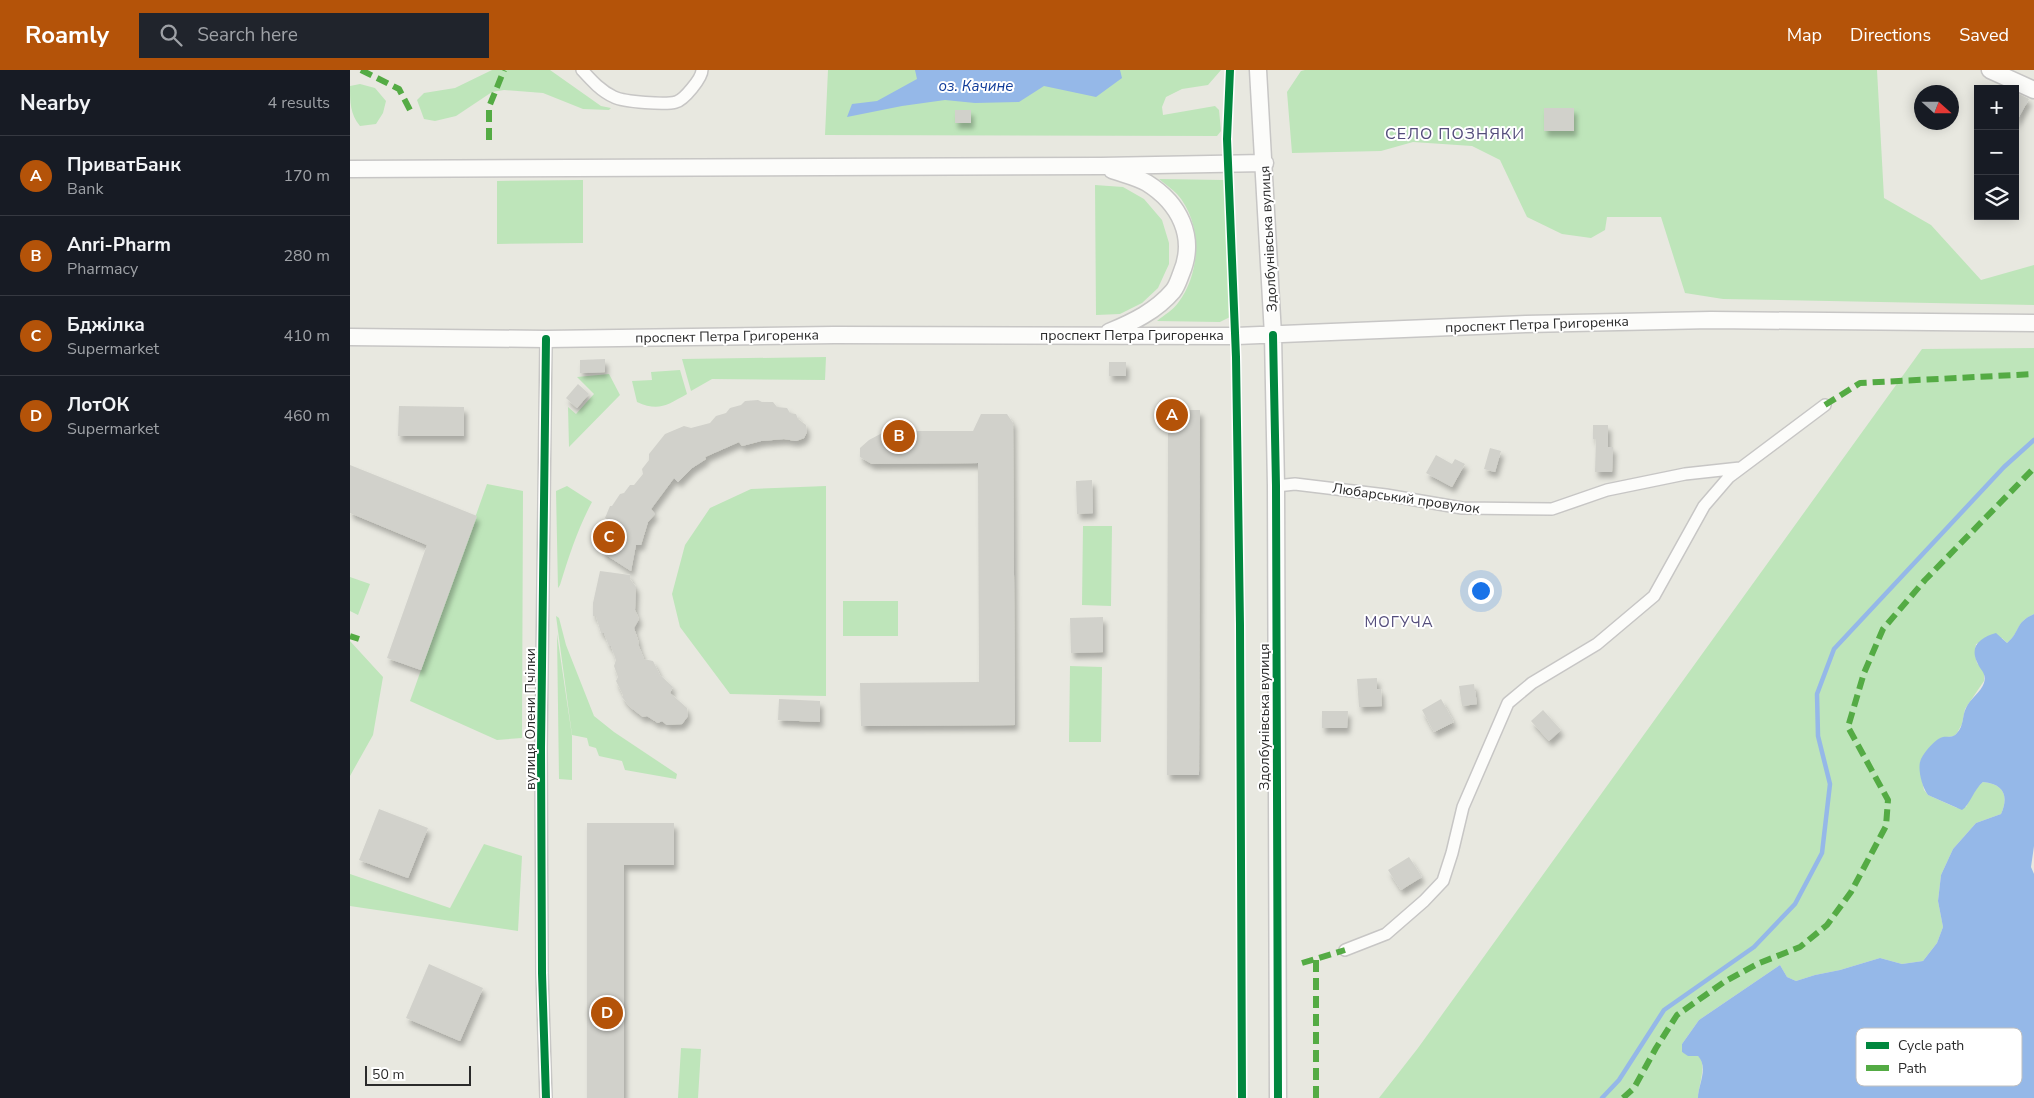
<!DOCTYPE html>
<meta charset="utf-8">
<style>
body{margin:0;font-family:"Nunito Sans",sans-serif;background:#20242c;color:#f1f3f6}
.controls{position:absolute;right:15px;top:15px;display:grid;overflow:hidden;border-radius:0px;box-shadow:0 2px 12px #0003}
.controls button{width:45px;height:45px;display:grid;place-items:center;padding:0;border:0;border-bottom:1px solid #363941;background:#171b24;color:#f1f3f6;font:25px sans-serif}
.compass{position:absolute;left:1564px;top:15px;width:45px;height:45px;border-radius:50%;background:#171b24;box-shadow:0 2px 12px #0003;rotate:111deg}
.scale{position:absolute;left:15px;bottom:12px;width:106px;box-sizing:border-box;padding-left:5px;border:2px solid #2b2b2b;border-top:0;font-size:14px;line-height:18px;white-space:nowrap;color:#2b2b2b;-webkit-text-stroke:4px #fff;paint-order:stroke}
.you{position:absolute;left:1130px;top:520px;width:18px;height:18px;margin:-12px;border:4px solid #fff;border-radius:50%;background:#1a73e8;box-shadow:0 0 0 8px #1a73e833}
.badge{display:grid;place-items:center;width:32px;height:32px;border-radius:50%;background:#b45309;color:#fff;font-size:16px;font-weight:700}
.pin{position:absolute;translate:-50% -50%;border:2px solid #fff;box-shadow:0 1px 5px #0006}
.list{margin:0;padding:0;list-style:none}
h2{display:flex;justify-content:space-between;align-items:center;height:65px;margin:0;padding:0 20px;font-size:21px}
h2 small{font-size:16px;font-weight:400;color:#9ea1a6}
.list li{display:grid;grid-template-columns:32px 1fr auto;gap:15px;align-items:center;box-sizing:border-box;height:80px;padding:0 20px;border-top:1px solid #363941}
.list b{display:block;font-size:19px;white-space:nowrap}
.list p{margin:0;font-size:16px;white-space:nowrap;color:#9ea1a6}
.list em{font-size:16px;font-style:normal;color:#9ea1a6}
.icon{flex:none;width:28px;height:28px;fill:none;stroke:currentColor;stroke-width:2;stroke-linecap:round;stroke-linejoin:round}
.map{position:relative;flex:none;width:1684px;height:1028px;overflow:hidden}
header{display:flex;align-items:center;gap:30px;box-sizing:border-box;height:70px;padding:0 25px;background:#b45309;color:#fff}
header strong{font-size:24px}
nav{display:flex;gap:28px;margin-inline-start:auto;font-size:18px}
.search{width:350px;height:45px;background:#20242c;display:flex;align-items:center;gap:12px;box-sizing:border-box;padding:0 18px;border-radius:0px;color:#9ea1a6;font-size:19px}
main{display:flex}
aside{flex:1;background:#171b24}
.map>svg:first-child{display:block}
</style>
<header>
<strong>Roamly</strong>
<div class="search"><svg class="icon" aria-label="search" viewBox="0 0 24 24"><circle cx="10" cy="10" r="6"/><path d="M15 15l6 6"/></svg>Search here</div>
<nav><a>Map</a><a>Directions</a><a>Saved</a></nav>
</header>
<main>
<aside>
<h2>Nearby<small>4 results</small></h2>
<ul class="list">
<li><span class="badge">A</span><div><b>ПриватБанк</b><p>Bank</p></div><em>170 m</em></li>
<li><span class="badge">B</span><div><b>Anri-Pharm</b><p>Pharmacy</p></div><em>280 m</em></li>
<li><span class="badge">C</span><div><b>Бджілка</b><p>Supermarket</p></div><em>410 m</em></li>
<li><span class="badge">D</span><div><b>ЛотОК</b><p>Supermarket</p></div><em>460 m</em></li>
</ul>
</aside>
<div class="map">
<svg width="1684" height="1028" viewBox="0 0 1684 1028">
<defs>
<filter id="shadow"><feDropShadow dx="3" dy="5.5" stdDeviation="2.5" flood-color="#0004"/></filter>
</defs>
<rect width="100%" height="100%" fill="#e8e8e0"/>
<path fill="#bee5ba" d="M142,0H200L251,36L261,38L259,40L233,39L193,23L154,20L142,22L106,46L85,51L74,49L67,30L74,23L105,18Z
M478,0H871L858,15L832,19L816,27L812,37L813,45L865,36L869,40L871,61L867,66L475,65Z
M955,0H1527L1534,128L1581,155L1631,210L1684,195V235L1373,229L1335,223L1311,147H1257L1255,160L1241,168L1212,164L1177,147L1150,90L1122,76L1063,72L1031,81L942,83L937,22L951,1Z
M10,14L25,18L36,31L33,43L26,54L10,56C0,44 0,32 0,16Z
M809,109L874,110L882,246L870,252L807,251C814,245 823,240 828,233C851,203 853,153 827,124C822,119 815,114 809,109Z
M233,110V173L147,174V111Z
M745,115L773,117L794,129L812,150L819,173V194L808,218L792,233L770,244L746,245Z
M1684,278V544C1664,553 1671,562 1657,573L1652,568L1626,574L1625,584L1627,593L1634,601V611L1615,639L1612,654L1607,663L1604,666L1590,668L1570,692L1571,706L1574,720L1578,725L1607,738L1616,737L1625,719L1633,712C1654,714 1659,726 1651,744L1626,753L1603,779L1591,805L1588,831L1593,857L1587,873L1573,891L1552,894L1530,888L1490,900L1465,905L1446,911L1437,907L1430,895L1349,950L1332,974V982C1337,984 1344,984 1348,986C1358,992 1348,1018 1348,1028H1029L1068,978L1572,279Z
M476,287L475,310L362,309L341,321L332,289Z
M330,300L337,324C317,335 309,342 287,332L282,311L302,310L301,302Z
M259,304L270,325L219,377L218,337L226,344L244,324L227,307Z
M137,414L173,421L172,668L147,670L60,631Z
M217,416L242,432C228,458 219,486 210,515L208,518L206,421Z
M476,416V626L380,624L330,557L322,524L335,475L360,438L401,419Z
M733,456H762L761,536L732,535Z
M0,507L20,514L8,545L0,541Z
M493,531H548V566H493Z
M206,546L209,548L216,575L244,646L264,662L327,704L326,709L275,700L272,691L249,686L246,678L239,676L237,668L222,665Z
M207,564L222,666V710L209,709Z
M0,571L33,607L23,665L0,706Z
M720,596L752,597L751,672H719Z
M134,774L172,786L168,861L0,836V804L100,838Z
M331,978L351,979L348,1028H328Z"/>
<path fill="#95b8e8" d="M565,0H770L772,8L746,27L694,16L669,32L625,33L595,30L552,36L497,47L502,34L527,31L567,9Z
M1684,544V776L1681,797L1684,804V1028H1348C1348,1015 1359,998 1348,986H1338L1332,982V974L1349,950L1430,895L1437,907L1446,911L1465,905L1490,900L1530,888L1552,894L1573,891L1587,873L1593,857L1588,831L1591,805L1603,779L1626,753L1651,744C1659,726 1654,714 1633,712C1624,719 1620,735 1612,740L1578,725C1572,717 1568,701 1570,692C1572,684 1583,672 1590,668C1595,665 1603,669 1607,663C1614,656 1612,646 1616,638C1620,629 1631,622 1634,613C1637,603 1630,600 1627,592C1619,575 1632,567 1646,563L1657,573C1671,561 1664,553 1684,544Z"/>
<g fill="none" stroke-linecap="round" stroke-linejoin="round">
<path stroke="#95b8e8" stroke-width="4.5" d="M1252,1028L1269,1010L1314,940L1404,877L1445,834L1472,783L1480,714L1468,666L1467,624L1484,579L1654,397L1684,370"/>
</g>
<path fill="#d1d1cb" filter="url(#shadow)" d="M1665,22L1679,29L1665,54Z
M1194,38H1224V61H1194Z
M605,40H621V53H605Z
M255,289V302L230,303V290Z
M759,292H776V306H759Z
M228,314L239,324L227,338L216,328Z
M408,330L412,332H423L427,337L437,338L440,343L446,344L448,349L456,355L457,362L454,368L446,371L434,369L411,371L392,376L389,372L355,387L356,389L342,398L328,412L324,408L301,439L305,444L298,452L291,475H286L281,501L253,483L255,468L253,466L257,449L255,448L260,436H262L270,424L274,423L280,415H284L293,404L292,399L299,390V384L315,364L334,356L341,358L360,353L366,346L376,343L380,338L391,335L395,331Z
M49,336L114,337V366H48Z
M818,340H850L849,705H817Z
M631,344H657L663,353L665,655L511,656L510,613L629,612L628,393L522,394L510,387V378L519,370L536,361H623Z
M1243,355H1258V377H1263L1262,402H1245L1246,369H1243Z
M1140,378L1151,381L1145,402L1134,399Z
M1086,385L1102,394L1105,389L1115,394L1102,417L1076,403Z
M0,395L127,446L71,600L37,588L77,475L0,443Z
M742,410L743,443L727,444L726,411Z
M250,501L280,505V509L286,517L285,540L289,549L284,558L289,573L288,574L294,589L303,591L310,605L323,617L320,623L337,638L338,646L332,654L317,655L312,651L308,653L297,646L293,647L280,637L272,627L273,625L266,611L268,607L264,596L266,590L261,576H259L254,563H251L246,546H243V533Z
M753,547V582L721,583L720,548Z
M1027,608V619H1031L1032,636L1009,637L1007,609Z
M1124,614L1127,634L1112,636L1109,616Z
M429,629L470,631V652L428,650Z
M1091,629L1104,652L1084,662L1072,640Z
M1193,640L1211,660L1199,671L1181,651Z
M972,641H998L997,658H972Z
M29,739L78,758L58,808L9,790Z
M237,753H324V795H274V1028H237Z
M1059,787L1072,807L1051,820L1038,800Z
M79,894L133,918L110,971L56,948Z"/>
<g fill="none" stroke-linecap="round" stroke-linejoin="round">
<defs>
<path id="street" d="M232,0C242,11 251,21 264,27C274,32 316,35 326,32C334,30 352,8 352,0
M926,416L945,414L1036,425L1112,438L1202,439L1257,420L1335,404L1390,398
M995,880L1036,864L1074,831L1093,811L1102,783L1113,737L1158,633L1182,613L1247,574L1304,526L1354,436L1379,407L1475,335
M196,1028L192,903L191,678L196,269"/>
<path id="secondary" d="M908,0L923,265L926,416L928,1028
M1640,0L1684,20
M0,99L751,96L915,93
M759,262C783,252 806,241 823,221C827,216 829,209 831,204C847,167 829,133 797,113C787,107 773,104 762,100
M0,267L196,269L484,265L886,266L1176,254L1361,250L1684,253"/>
</defs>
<use href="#street" stroke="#c7c6c5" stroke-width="14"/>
<use href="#secondary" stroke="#c7c6c5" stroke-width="19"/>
<use href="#street" stroke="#fcfcfa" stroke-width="11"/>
<use href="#secondary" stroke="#fcfcfa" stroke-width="16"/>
<path stroke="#54ab44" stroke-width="6" stroke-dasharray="12 6" stroke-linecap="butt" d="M11,0L49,19L60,40
M139,70V37L154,0
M1475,335L1510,313L1684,304
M0,566L9,569
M952,893L995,880
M966,1028V889
M1273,1028L1284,1018L1306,978L1327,945L1374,912L1407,894L1450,877L1477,855L1501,822L1536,756L1538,730L1498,657L1514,603L1533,559L1575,510L1684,398"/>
<defs>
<path id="cycleway" d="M880,0L877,69L886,287L890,555L892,1028
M923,265L926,416L928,1028
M196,1028L192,903L191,678L196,269"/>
</defs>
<use href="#cycleway" stroke="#fff" stroke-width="11"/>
<use href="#cycleway" stroke="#00873e" stroke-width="8"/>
</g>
<g text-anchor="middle" stroke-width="4" stroke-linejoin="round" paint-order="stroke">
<g font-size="14" fill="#2b2b2b" stroke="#fff">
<text transform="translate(918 169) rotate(-93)" y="5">Здолбунівська вулиця</text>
<text transform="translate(1187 254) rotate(-2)" y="5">проспект Петра Григоренка</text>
<text x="782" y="270">проспект Петра Григоренка</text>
<text transform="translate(377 266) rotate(-1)" y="5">проспект Петра Григоренка</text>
<text transform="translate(1056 428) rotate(8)" y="5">Любарський провулок</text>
<text transform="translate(914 647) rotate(-90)" y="5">Здолбунівська вулиця</text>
<text transform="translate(180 649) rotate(-90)" y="5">вулиця Олени Пчілки</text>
</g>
<g font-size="15" font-style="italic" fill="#103c99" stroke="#fff">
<text x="626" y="21">оз. Качине</text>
</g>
<g font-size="15" letter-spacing="1" fill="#534c7b" stroke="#fff">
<text x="1049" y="557">МОГУЧА</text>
</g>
<g font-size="16" letter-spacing="1" fill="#534c7b" stroke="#fff">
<text x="1105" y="69">СЕЛО ПОЗНЯКИ</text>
</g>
</g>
<rect x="1506" y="958" width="166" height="58" rx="8" fill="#fff" stroke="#bfbfbf" stroke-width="1"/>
<rect x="1516" y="972" width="23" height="7" fill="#00873e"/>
<rect x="1516" y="995" width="23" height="6" fill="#54ab44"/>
<g font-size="14" fill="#2b2b2b">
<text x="1548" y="980">Cycle path</text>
<text x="1548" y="1003">Path</text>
</g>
</svg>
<div class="controls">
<button>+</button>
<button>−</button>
<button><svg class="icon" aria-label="layers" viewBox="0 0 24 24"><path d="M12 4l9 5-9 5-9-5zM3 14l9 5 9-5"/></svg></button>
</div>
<svg class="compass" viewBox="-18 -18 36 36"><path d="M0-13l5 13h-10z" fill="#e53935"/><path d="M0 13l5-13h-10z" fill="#9ea1a6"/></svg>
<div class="scale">50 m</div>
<div class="you"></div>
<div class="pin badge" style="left:822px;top:345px">A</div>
<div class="pin badge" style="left:549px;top:366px">B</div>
<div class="pin badge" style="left:259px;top:467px">C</div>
<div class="pin badge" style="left:257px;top:943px">D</div>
</div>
</main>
